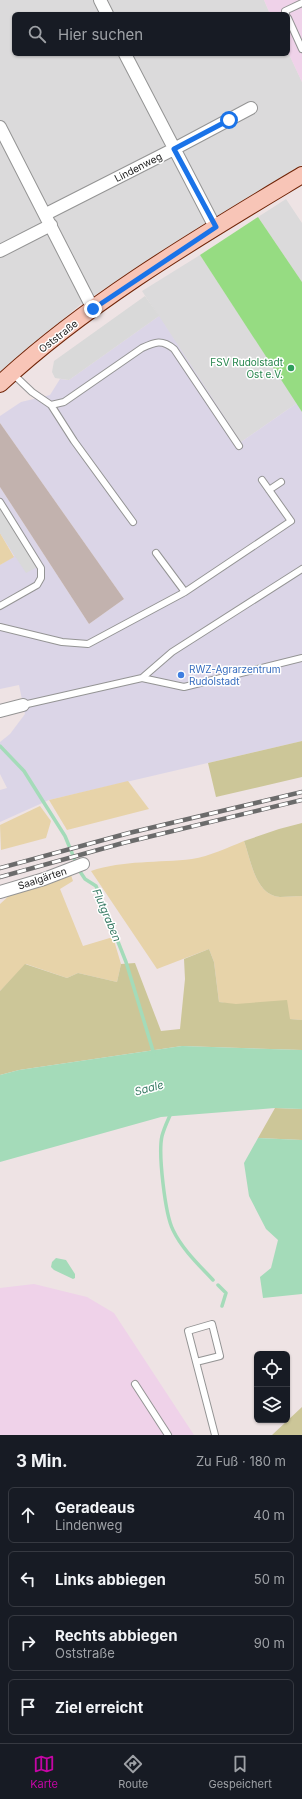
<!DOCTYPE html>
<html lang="de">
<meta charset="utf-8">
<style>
body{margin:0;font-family:Inter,sans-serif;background:#242831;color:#f1f3f6}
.controls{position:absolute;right:12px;bottom:12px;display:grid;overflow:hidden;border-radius:6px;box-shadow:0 1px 3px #0004}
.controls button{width:36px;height:36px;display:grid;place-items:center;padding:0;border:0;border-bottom:1px solid #363941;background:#171b24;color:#f1f3f6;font:20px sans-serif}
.stop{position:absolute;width:12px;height:12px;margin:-9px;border:3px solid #1a73e8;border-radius:50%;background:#fff}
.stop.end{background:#1a73e8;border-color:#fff;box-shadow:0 1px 4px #0008}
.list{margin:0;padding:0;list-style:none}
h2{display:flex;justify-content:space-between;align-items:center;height:52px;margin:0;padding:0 16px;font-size:17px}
h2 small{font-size:13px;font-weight:400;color:#9ea1a6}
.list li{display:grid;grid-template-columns:26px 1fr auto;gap:12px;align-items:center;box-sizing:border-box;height:56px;margin:0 8px 8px;padding:0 8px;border:1px solid #363941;border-radius:6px}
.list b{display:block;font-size:15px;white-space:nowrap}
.list p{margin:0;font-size:13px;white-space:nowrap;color:#9ea1a6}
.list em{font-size:13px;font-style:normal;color:#9ea1a6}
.icon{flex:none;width:22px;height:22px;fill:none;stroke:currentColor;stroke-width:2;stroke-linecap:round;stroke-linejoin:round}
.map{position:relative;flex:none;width:302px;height:1435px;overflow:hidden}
.search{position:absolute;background:#171b24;box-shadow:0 1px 3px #0004;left:12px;right:12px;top:12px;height:44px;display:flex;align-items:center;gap:10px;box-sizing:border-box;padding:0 14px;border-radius:6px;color:#9ea1a6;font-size:15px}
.sheet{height:308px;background:#171b24}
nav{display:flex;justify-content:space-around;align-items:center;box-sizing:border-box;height:56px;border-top:1px solid #363941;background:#171b24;font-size:11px;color:#9ea1a6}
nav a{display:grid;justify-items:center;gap:2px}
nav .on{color:#c505a5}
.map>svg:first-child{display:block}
</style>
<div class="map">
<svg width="302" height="1435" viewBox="0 0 302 1435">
<rect width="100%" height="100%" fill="#eee3e4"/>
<path fill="#dbdadb" d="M0,0H264L270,14H14V54H288V52L302,82V165L82,303L0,374Z
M286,199L302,223V282L258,217Z
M200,255L297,403L241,442L142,291Z"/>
<path fill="#efd2e9" d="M264,0H302V82L288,52V14H270Z
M34,1284L87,1297L114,1313L194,1435H0V1288Z"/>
<path fill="#dbd5e7" d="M159,316L241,442L297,403L302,412V741L49,800L0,822V790L7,788L0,774V742L10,734L25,714L19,685L0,689V565L14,556L0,533V487L89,624L124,599L0,423V416L21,402L50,395L60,379L69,380Z"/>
<path fill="#c2b2ae" d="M0,423L124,599L89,624L0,487Z"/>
<path fill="#e7d3a9" d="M0,533L14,557L0,565Z
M128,781L149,809L67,830L49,800Z
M40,806L51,821L46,838L1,850L0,825Z
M244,841C251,860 255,895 280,897C287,897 295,896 302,896V1020C274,1019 247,1006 219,1002L214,962L209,949L157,969L91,871C123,860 159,863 192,859C210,856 227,848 244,841Z
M71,875L73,881L60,889L83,946L113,937L121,964L117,982L78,973L67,978L26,964L0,991V904L12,893Z"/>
<path fill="#ccc698" d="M302,741V777L216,797L208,763Z
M302,823V896C295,896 287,897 280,897C255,895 251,860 244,841L279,829Z
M209,949L214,962L219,1002L236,1004L287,1000L290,1019L302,1020V1050L182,1046L19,1070L0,1075V991L25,964L67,978L78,973L117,982L121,964L135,963L161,1031L180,1029L185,979L184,959Z
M275,1108L302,1109V1140L258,1138Z
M302,1407V1435H272Z"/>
<path fill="#96dc82" d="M258,217L302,282V412L200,255Z"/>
<path fill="#d9d9d9" d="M145,296L159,316L69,380L55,378L52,372L54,361Z
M0,502L39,566L26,573L0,533Z"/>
<path fill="#a4dbb9" d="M182,1046L302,1050V1109L275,1108L161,1117L0,1162V1075L19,1070Z
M258,1138L302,1140V1294L263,1298L260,1277L271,1268L278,1240L266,1229L249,1196L244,1163Z
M56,1258L66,1260L75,1274V1278L73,1279L54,1270L51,1267L52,1262Z"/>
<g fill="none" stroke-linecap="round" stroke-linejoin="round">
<path stroke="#a4dbb9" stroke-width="3.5" d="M0,746L24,771L46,806L65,836L79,870L85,879L96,886L126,962L154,1054
M171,1113C168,1120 164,1128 162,1136C158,1153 165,1214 173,1230C182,1249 199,1265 213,1280
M218,1285L226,1293L222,1306"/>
<defs>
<path id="lane" d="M286,14L285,11L302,3
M288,18L302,49
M13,374L32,392L51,405L74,441L133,522
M51,405L64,402L142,348C155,342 162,339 174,349L239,446
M269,490L281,482
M0,502L41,568V578L37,585L0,606
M156,553L185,592L291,521L262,480
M0,627L62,642L88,644L185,592
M142,678L172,652L302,569
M23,705L142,678L184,687L302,658
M196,1362L220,1356L212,1324L188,1331L215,1435
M135,1384L168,1435"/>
<path id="street" d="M100,0L107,14
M125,54L215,227
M0,127L93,309
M46,214L174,149L251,108
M0,251L51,225
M0,711L23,705
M0,892L44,879L83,864"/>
<path id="secondary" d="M0,384C88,302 199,237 302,175"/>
</defs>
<use href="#lane" stroke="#949494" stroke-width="8"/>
<use href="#street" stroke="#949494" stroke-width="14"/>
<use href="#secondary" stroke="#702407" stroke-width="18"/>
<use href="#lane" stroke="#fff" stroke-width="6"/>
<use href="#street" stroke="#fff" stroke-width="12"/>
<use href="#secondary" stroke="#f8c5b7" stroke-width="16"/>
<defs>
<path id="rail" d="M0,868L129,833L302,792
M0,877L123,843L302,800"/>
</defs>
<use href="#rail" stroke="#6b6b6b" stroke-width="4.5"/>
<use href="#rail" stroke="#fff" stroke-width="3" stroke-dasharray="9" stroke-linecap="butt"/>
</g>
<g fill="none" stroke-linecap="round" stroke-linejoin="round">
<path stroke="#1a73e8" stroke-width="5" d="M93,309L216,227L174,149L229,120"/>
</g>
<circle fill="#2e9e5b" stroke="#fff" stroke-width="1.5" cx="291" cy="368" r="4"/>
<circle fill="#3f7fe0" stroke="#fff" stroke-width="1.5" cx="181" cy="675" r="4"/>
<g text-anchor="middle" stroke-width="3" stroke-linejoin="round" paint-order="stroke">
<g font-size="10" fill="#1d1d1d" stroke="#fff">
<text transform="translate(138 167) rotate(-27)" y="4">Lindenweg</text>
<text transform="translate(58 336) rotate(-38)" y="4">Oststraße</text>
<text transform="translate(42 878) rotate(-18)" y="4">Saalgärten</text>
</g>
<g font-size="10" fill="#27864d" stroke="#fff" text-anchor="end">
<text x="283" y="366">FSV Rudolstadt<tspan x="283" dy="12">Ost e.V.</tspan></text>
</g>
<g font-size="10" fill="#366cbe" stroke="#fff" text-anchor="start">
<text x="189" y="673">RWZ-Agrarzentrum<tspan x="189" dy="12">Rudolstadt</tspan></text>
</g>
<g font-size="11" font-style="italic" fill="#3a7c66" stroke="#fff">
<text transform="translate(107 915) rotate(67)" y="4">Flutgraben</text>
<text transform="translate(149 1088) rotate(-15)" y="4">Saale</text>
</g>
</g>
</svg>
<div class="controls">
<button><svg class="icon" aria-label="locate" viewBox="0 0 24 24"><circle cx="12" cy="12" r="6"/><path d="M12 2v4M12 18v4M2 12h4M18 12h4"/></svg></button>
<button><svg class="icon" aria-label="layers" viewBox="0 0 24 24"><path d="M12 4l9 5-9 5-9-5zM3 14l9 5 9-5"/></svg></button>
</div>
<div class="stop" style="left:229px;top:120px"></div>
<div class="stop end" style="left:93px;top:309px"></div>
<div class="search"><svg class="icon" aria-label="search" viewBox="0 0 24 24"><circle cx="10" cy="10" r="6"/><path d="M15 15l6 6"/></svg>Hier suchen</div>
</div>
<section class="sheet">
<h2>3 Min.<small>Zu Fuß · 180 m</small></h2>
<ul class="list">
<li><svg class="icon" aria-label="ahead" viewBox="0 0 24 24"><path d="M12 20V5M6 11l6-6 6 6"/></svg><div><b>Geradeaus</b><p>Lindenweg</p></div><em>40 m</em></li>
<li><svg class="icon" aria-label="left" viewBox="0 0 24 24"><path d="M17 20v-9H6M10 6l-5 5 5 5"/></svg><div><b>Links abbiegen</b></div><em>50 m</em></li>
<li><svg class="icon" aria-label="right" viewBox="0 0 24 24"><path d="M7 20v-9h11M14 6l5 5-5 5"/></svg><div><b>Rechts abbiegen</b><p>Oststraße</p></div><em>90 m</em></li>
<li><svg class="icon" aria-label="arrive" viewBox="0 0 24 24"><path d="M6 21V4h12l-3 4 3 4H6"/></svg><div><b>Ziel erreicht</b></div></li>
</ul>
</section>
<nav>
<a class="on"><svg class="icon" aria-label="map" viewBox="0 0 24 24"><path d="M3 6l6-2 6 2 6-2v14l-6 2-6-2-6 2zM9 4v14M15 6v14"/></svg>Karte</a>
<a><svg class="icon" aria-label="directions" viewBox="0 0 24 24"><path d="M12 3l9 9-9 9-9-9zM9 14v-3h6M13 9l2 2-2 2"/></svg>Route</a>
<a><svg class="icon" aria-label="saved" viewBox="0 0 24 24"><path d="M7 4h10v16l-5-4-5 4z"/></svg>Gespeichert</a>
</nav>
